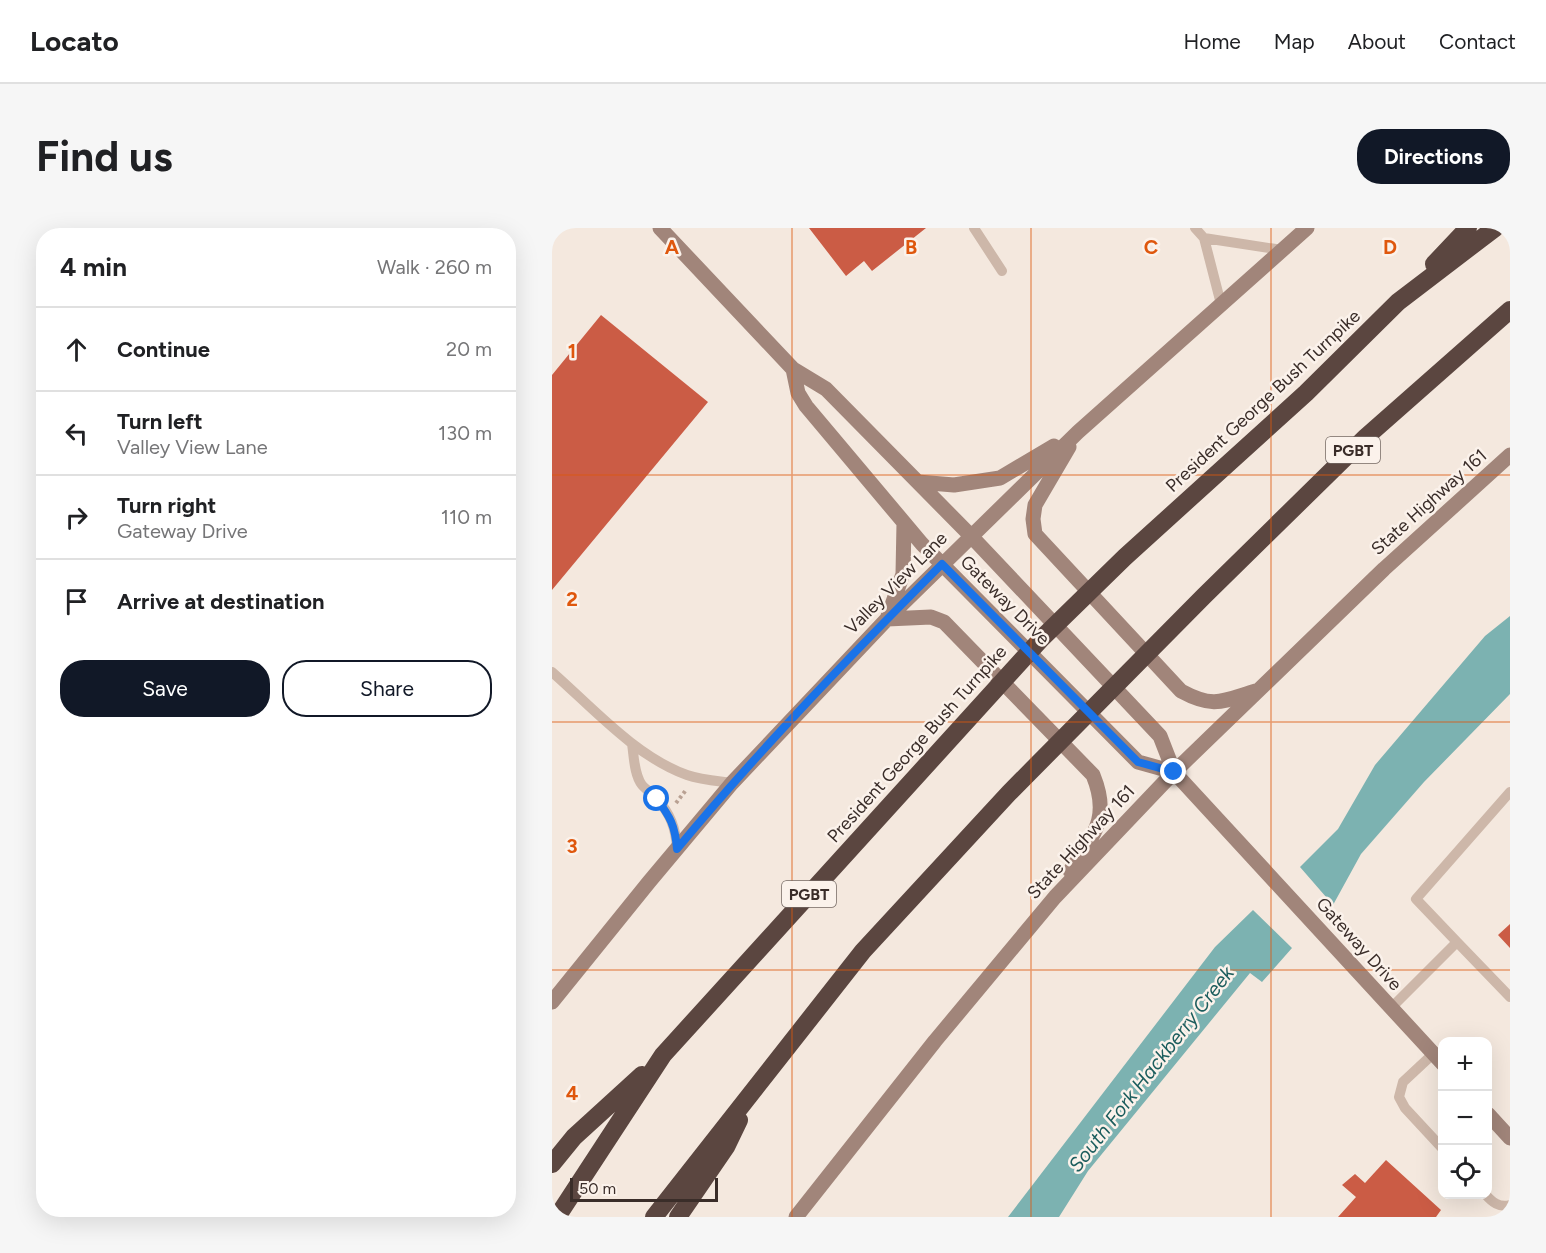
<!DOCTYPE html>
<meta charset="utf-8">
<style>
body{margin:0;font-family:Figtree,sans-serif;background:#f6f6f6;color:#202124}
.controls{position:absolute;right:18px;bottom:18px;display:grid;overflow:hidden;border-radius:12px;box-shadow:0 6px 24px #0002}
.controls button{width:54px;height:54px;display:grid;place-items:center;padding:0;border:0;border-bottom:2px solid #e0e0e0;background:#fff;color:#202124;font:30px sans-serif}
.scale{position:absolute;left:18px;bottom:15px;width:148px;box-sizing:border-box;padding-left:6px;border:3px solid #3a2d29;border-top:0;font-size:16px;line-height:21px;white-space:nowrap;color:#3a2d29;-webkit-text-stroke:4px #fbf2eb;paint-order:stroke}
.stop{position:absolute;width:18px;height:18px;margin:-14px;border:4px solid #1a73e8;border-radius:50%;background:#fff}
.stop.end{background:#1a73e8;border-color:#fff;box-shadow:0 2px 6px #0008}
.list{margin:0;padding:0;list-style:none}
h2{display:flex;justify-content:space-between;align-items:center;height:78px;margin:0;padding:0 24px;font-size:26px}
h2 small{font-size:20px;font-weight:400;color:#757577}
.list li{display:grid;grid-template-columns:39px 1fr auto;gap:18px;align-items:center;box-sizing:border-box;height:84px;padding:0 24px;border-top:2px solid #e0e0e0}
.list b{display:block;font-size:22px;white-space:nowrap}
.list p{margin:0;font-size:20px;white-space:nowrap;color:#757577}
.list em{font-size:20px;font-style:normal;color:#757577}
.actions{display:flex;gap:12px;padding:18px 24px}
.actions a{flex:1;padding:14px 0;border:2px solid #111827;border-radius:24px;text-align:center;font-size:21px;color:#111827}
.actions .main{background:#111827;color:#fff}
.icon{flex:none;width:33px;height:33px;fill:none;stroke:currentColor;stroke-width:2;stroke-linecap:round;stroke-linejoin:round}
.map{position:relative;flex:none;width:958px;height:989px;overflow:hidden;border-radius:24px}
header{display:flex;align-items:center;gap:36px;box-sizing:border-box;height:84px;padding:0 30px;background:#fff;border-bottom:2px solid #e0e0e0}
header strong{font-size:28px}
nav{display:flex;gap:33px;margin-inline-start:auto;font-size:21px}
.intro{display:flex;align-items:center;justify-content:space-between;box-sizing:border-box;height:144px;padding:0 36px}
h1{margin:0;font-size:42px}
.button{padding:15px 27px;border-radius:24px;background:#111827;color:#fff;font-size:21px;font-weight:700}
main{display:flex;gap:36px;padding:0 36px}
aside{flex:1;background:#fff;border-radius:24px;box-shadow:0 6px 24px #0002}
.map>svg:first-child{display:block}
</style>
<header>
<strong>Locato</strong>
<nav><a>Home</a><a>Map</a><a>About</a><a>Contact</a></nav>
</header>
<div class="intro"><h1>Find us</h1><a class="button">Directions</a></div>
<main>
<aside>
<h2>4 min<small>Walk · 260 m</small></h2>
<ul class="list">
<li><svg class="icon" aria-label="ahead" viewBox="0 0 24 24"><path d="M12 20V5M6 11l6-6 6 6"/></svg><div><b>Continue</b></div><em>20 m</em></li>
<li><svg class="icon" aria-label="left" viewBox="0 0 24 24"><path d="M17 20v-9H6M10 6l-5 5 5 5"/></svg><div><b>Turn left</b><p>Valley View Lane</p></div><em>130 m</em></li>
<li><svg class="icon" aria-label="right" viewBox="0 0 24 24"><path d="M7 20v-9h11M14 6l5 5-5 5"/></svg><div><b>Turn right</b><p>Gateway Drive</p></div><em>110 m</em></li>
<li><svg class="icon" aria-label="arrive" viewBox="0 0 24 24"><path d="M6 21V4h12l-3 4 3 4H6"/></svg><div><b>Arrive at destination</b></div></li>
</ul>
<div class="actions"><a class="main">Save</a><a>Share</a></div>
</aside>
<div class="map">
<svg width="958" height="989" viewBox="0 0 958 989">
<rect width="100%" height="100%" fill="#f4e8de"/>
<path fill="#7cb2b1" d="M958,388V466L872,554L809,626L781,677L748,639L786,601L823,537L933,408Z
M701,682L740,720L710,754L698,745L536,943L507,989H456L663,719Z"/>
<path fill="#cb5c45" d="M257,0H374L320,43L312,33L294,48Z
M49,87L156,174L0,362V147Z
M958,696V720L946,707Z
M834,932L889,982L884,989H786L804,969L790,957L803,946L813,955Z"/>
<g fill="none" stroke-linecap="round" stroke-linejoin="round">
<path stroke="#b9a193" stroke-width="4" stroke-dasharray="3 3" stroke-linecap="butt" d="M124,575L134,562"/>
<path stroke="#cdb7a9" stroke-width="10" d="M422,0L450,43
M643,0L652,10
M669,76L652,10L730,22
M0,444C40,479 84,529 135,547C149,552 165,553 180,555
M80,516C82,528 82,547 90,557C94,562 100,565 104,570C118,585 124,600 125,621
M905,714L864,671L958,564
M839,780L905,714L958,769
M881,826L851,854L847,869L853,880L891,921
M933,966C940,974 947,980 958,977"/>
<path stroke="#a1857a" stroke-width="15" d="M108,0L241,141L274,161L419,308L608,508L622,544L891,836
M241,141L246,165L254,178L370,316L586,534L622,544
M517,219L483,277L481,291L483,306L629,463C662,481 671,473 704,463
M366,254L402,257L448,250L502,218
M352,295L351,346L335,391L379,389L392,394L541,547C559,591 541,607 518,643
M0,774L97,654L180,555L335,391L526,204L755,0
M936,886L958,910
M244,989L383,813L503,669L622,544L832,341L958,227"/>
<path stroke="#5b4640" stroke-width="18" d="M882,36L916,0
M0,936L22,909L90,847
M5,989L111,827L490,410L573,329L754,165L846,74L943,0
M102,989L311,723L457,565L652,368L814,209L958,82
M126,989L174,919L187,892"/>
</g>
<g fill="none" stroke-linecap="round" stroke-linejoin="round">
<path stroke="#1a73e8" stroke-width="8" d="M105,571C118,589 123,597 125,621C208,521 298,428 390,336L586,534L622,544"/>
</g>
<path fill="none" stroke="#df570d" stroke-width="1.5" stroke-opacity="0.55" d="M240,0V989M479,0V989M719,0V989M0,247H958M0,494H958M0,742H958"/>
<g text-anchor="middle" stroke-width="5" stroke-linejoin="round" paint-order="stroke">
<g fill="#fbf2eb" stroke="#746863" stroke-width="1.5">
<rect x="774" y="209" width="54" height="26" rx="4.5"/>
<rect x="230" y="653" width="54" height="26" rx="4.5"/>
</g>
<g font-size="16" font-weight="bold" fill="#3a2d29">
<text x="801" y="228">PGBT</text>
<text x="257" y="672">PGBT</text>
</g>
<g font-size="18" fill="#3a2d29" stroke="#fbf2eb">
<text transform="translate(711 173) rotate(-43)" y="6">President George Bush Turnpike</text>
<text transform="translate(877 274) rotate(-42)" y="6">State Highway 161</text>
<text transform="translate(344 355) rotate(-45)" y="6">Valley View Lane</text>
<text transform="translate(453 372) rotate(45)" y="6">Gateway Drive</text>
<text transform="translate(365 516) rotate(-48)" y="6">President George Bush Turnpike</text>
<text transform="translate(529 614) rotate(-47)" y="6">State Highway 161</text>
<text transform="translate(807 716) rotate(48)" y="6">Gateway Drive</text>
</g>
<g font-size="20" font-style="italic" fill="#1c5d5d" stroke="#fbf2eb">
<text transform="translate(599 841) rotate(-52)" y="7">South Fork Hackberry Creek</text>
</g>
</g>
<g font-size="20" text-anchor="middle" font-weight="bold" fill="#df570d" stroke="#fbf2eb" stroke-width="5" stroke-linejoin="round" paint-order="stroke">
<text x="120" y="26">A</text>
<text x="359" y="26">B</text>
<text x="599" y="26">C</text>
<text x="838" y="26">D</text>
<text x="20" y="130">1</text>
<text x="20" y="378">2</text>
<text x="20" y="625">3</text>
<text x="20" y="872">4</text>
</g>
</svg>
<div class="controls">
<button>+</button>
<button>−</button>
<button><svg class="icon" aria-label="locate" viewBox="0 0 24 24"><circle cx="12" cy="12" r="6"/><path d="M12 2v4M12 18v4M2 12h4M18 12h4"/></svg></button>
</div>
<div class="scale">50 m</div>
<div class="stop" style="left:105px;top:571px"></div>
<div class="stop end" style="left:622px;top:544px"></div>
</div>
</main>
